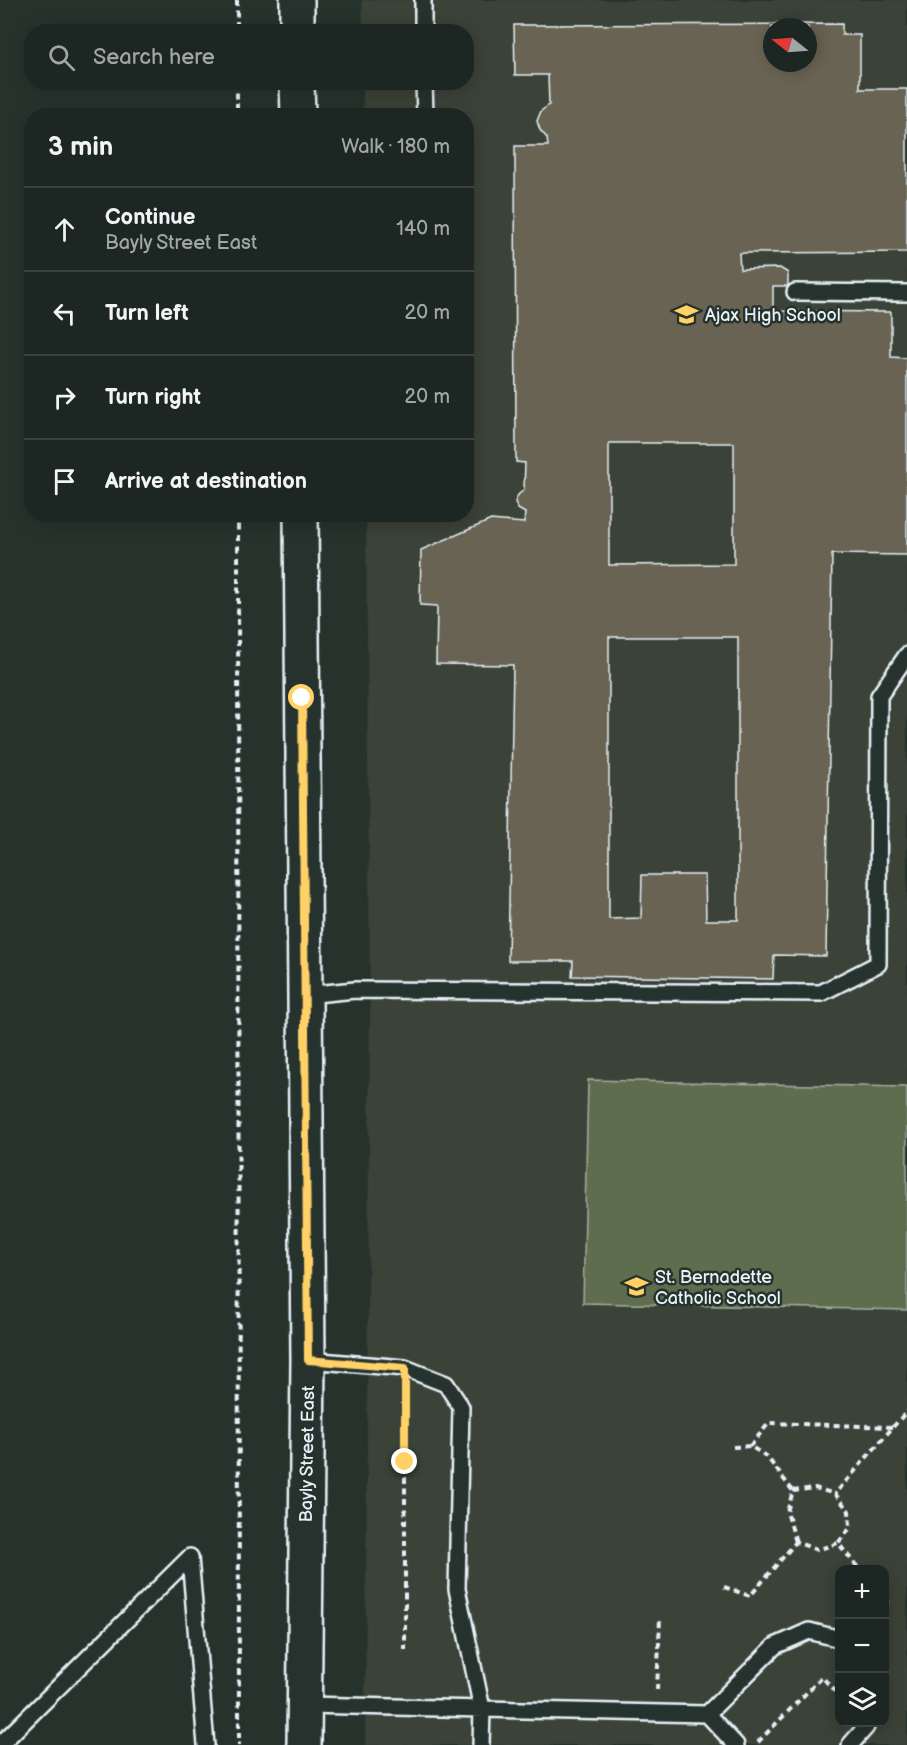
<!DOCTYPE html>
<meta charset="utf-8">
<style>
body{margin:0;font-family:"Balsamiq Sans",sans-serif;background:#29322f;color:#f1f3f6}
.controls{position:absolute;right:18px;bottom:18px;display:grid;overflow:hidden;border-radius:12px;box-shadow:0 3px 15px #0003}
.controls button{width:54px;height:54px;display:grid;place-items:center;padding:0;border:0;border-bottom:2px solid #3a4340;background:#1c2622;color:#f1f3f6;font:30px sans-serif}
.compass{position:absolute;left:763px;top:18px;width:54px;height:54px;border-radius:50%;background:#1c2622;box-shadow:0 3px 15px #0003;rotate:287deg}
.stop{position:absolute;width:18px;height:18px;margin:-14px;border:4px solid #ffd166;border-radius:50%;background:#fff}
.stop.end{background:#ffd166;border-color:#fff;box-shadow:0 2px 6px #0008}
.list{margin:0;padding:0;list-style:none}
h2{display:flex;justify-content:space-between;align-items:center;height:78px;margin:0;padding:0 24px;font-size:26px}
h2 small{font-size:20px;font-weight:400;color:#a0a5a5}
.list li{display:grid;grid-template-columns:39px 1fr auto;gap:18px;align-items:center;box-sizing:border-box;height:84px;padding:0 24px;border-top:2px solid #3a4340}
.list b{display:block;font-size:22px;white-space:nowrap}
.list p{margin:0;font-size:20px;white-space:nowrap;color:#a0a5a5}
.list em{font-size:20px;font-style:normal;color:#a0a5a5}
.icon{flex:none;width:33px;height:33px;fill:none;stroke:currentColor;stroke-width:2;stroke-linecap:round;stroke-linejoin:round}
.map{position:relative;flex:none;width:907px;height:1745px;overflow:hidden}
.search{position:absolute;background:#1c2622;box-shadow:0 3px 15px #0003;left:24px;top:24px;width:450px;height:66px;display:flex;align-items:center;gap:15px;box-sizing:border-box;padding:0 21px;border-radius:24px;color:#a0a5a5;font-size:22px}
.panel{position:absolute;background:#1c2622;box-shadow:0 3px 15px #0003;left:24px;top:108px;width:450px;height:414px;border-radius:24px}
.map>svg:first-child{display:block}
</style>
<div class="map">
<svg width="907" height="1745" viewBox="0 0 907 1745">
<rect width="100%" height="100%" fill="#26332d"/>
<filter id="ink" filterUnits="userSpaceOnUse"><feTurbulence type="fractalNoise" baseFrequency=".0167" numOctaves="2"/><feDisplacementMap in="SourceGraphic" scale="12" xChannelSelector="R" yChannelSelector="G"/><feConvolveMatrix kernelMatrix="1 2 1 2 8 2 1 2 1" color-interpolation-filters="sRGB"/></filter>
<g filter="url(#ink)">
<path fill="#3a4238" fill-rule="evenodd" d="M362,0H907V1745H365L370,1004L366,515L466,514V116L363,115V83L466,82V32L363,31ZM772,27H808V63H772ZM840,1570H884V1722H840Z"/>
<path fill="#5f6d4f" stroke="#a4afa4" stroke-width="1.5" d="M588,1080L907,1087V1310L583,1303Z"/>
<path fill="#696452" stroke="#e8f1f8" stroke-width="1.5" fill-rule="evenodd" d="M842,24V35H860V89H907V252L739,253L740,269L780,268L788,273V286H773V311L891,312V357L907,358V555L832,554L826,956L774,955L773,979L572,976L573,961H508L513,665L436,664L437,606L420,605L421,550L491,520L524,523L525,513L518,509L515,502L518,495L524,490L525,463L516,462L515,146H548L547,138L540,130L537,121L541,111L549,105L548,75H515L514,25ZM772,27H808V63H772ZM609,443H734V564L609,565ZM609,637H738V920H706L705,875H642L641,918L609,919Z"/>
<g fill="none" stroke-linecap="round" stroke-linejoin="round">
<defs>
<path id="service" d="M423,0V32
M424,82L425,116
M795,292L907,293
M305,995L355,990L821,993L878,964L879,696L907,655
M308,1360L405,1368L446,1384L461,1407L457,1589L482,1709L481,1745
M305,1705L707,1714L775,1646L809,1631L840,1639
M707,1714L736,1745
M0,1745L190,1557L206,1745
M850,1745L866,1727L867,1722"/>
<path id="secondary" d="M297,0V32
M297,82L298,116
M301,514L308,1360L304,1745"/>
</defs>
<use href="#service" stroke="#e8f1f8" stroke-width="20"/>
<use href="#secondary" stroke="#e8f1f8" stroke-width="38"/>
<path stroke="#e8f1f8" stroke-width="4" stroke-dasharray="6 4.5" stroke-linecap="butt" d="M237,0V32
M237,82V116
M238,514L239,1745
M405,1393V1650
M893,1427L907,1411
M750,1446L769,1423L893,1427L835,1494
M733,1447L750,1446L767,1457L793,1491L787,1512L796,1542
M793,1491L815,1488L835,1494L849,1511L850,1528L838,1543
M724,1587L750,1596L796,1542L817,1550L838,1543L860,1570
M884,1599L889,1604L884,1609
M657,1690L660,1618
M758,1742L822,1677L836,1692H840"/>
<use href="#service" stroke="#26332d" stroke-width="15"/>
<use href="#secondary" stroke="#26332d" stroke-width="33"/>
</g>
</g>
<g fill="none" stroke-linecap="round" stroke-linejoin="round" filter="url(#ink)">
<path stroke="#ffd166" stroke-width="8" d="M302,698L308,1360L405,1368V1462"/>
</g>
<defs>
<symbol id="school-bare" viewBox="-9 -9 18 18"><path d="M0-5L7-2L0 1L-7-2ZM-4 1L0 2.5L4 1V4Q0 6-4 4Z" fill="#ffd166" stroke="#26332d" stroke-width="2.5" paint-order="stroke"/></symbol>
</defs>
<g fill-rule="evenodd">
<use href="#school-bare" x="670" y="298" width="33" height="33"/>
<use href="#school-bare" x="620" y="1270" width="33" height="33"/>
</g>
<g text-anchor="middle" stroke-width="5" stroke-linejoin="round" paint-order="stroke">
<g font-size="18" fill="#e8f1f8" stroke="#26332d" text-anchor="start">
<text x="705" y="321">Ajax High School</text>
<text x="655" y="1283">St. Bernadette<tspan x="655" dy="21">Catholic School</tspan></text>
</g>
<g font-size="18" fill="#e8f1f8" stroke="#26332d">
<text transform="translate(307 1454) rotate(-89)" y="6">Bayly Street East</text>
</g>
</g>
</svg>
<div class="controls">
<button>+</button>
<button>−</button>
<button><svg class="icon" aria-label="layers" viewBox="0 0 24 24"><path d="M12 4l9 5-9 5-9-5zM3 14l9 5 9-5"/></svg></button>
</div>
<svg class="compass" viewBox="-18 -18 36 36"><path d="M0-13l5 13h-10z" fill="#e53935"/><path d="M0 13l5-13h-10z" fill="#a0a5a5"/></svg>
<div class="stop" style="left:302px;top:698px"></div>
<div class="stop end" style="left:405px;top:1462px"></div>
<div class="search"><svg class="icon" aria-label="search" viewBox="0 0 24 24"><circle cx="10" cy="10" r="6"/><path d="M15 15l6 6"/></svg>Search here</div>
<section class="panel">
<h2>3 min<small>Walk · 180 m</small></h2>
<ul class="list">
<li><svg class="icon" aria-label="ahead" viewBox="0 0 24 24"><path d="M12 20V5M6 11l6-6 6 6"/></svg><div><b>Continue</b><p>Bayly Street East</p></div><em>140 m</em></li>
<li><svg class="icon" aria-label="left" viewBox="0 0 24 24"><path d="M17 20v-9H6M10 6l-5 5 5 5"/></svg><div><b>Turn left</b></div><em>20 m</em></li>
<li><svg class="icon" aria-label="right" viewBox="0 0 24 24"><path d="M7 20v-9h11M14 6l5 5-5 5"/></svg><div><b>Turn right</b></div><em>20 m</em></li>
<li><svg class="icon" aria-label="arrive" viewBox="0 0 24 24"><path d="M6 21V4h12l-3 4 3 4H6"/></svg><div><b>Arrive at destination</b></div></li>
</ul>
</section>
</div>
